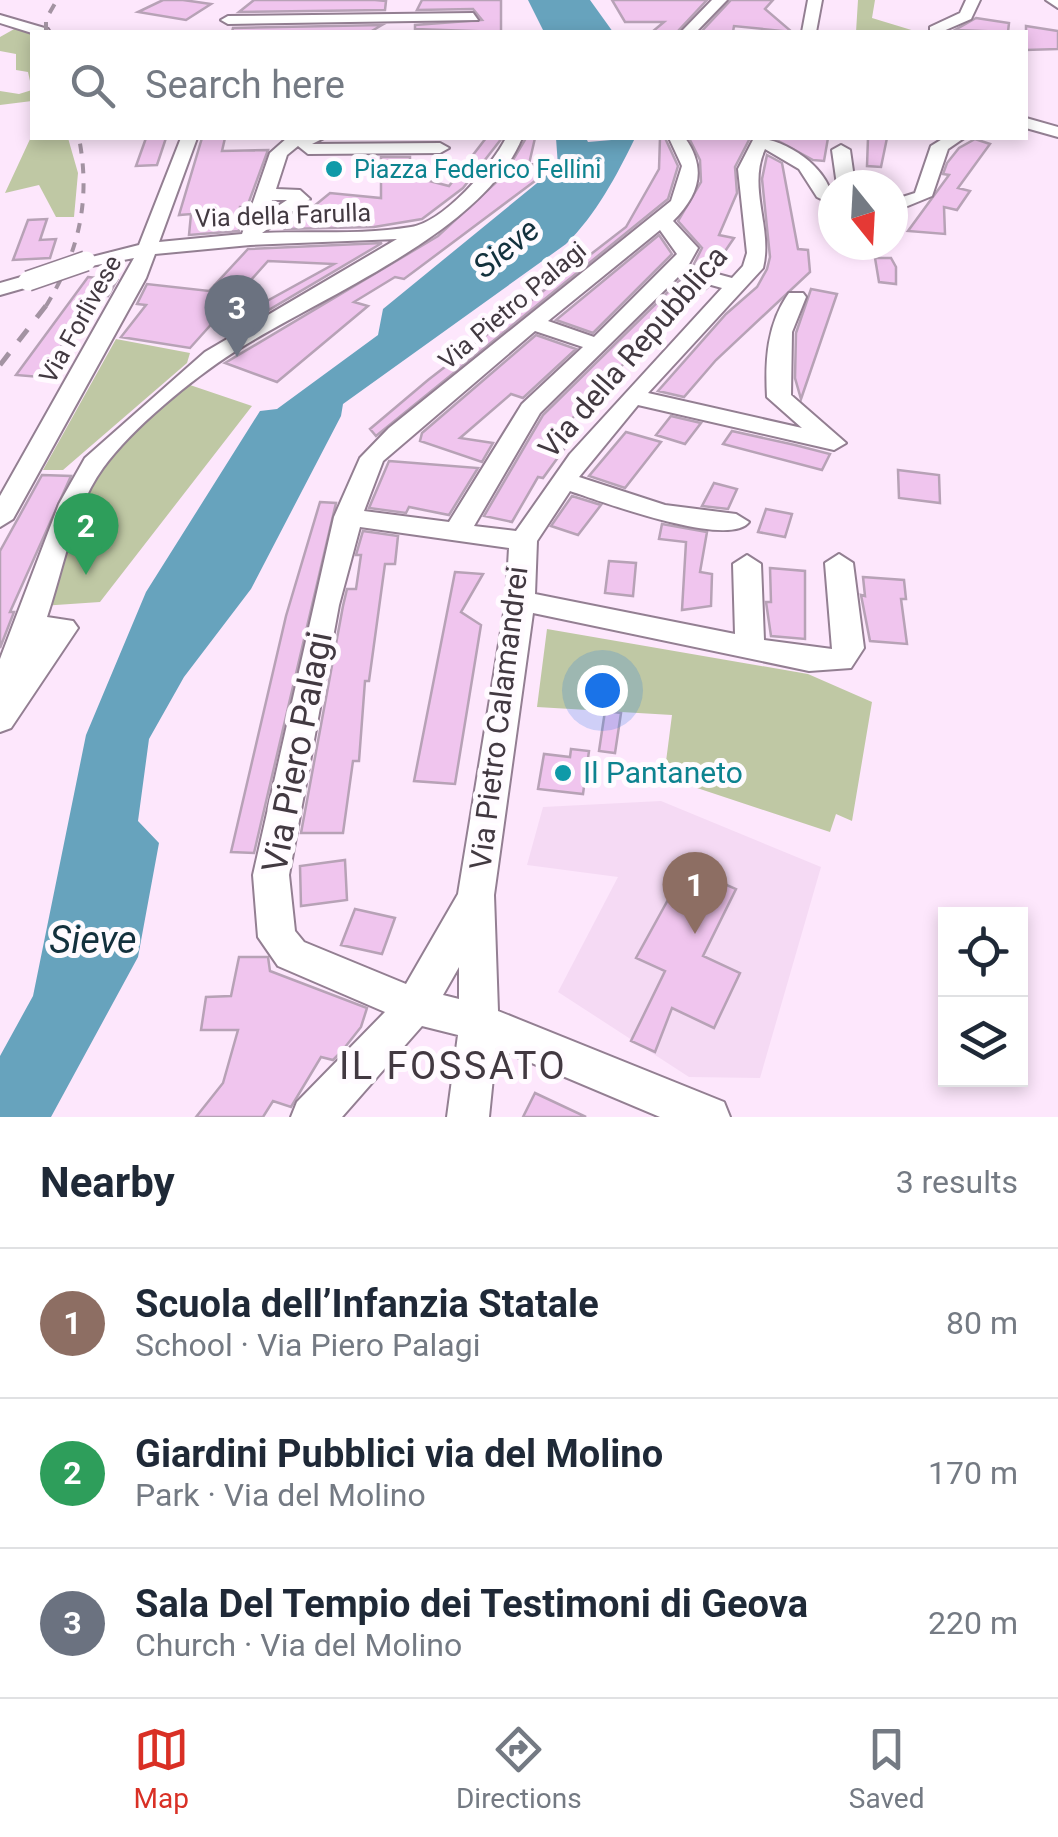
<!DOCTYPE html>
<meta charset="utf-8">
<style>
body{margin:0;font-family:Roboto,sans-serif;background:#f6f6f7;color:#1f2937}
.controls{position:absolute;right:30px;bottom:30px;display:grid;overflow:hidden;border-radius:0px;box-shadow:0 5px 15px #0003}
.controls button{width:90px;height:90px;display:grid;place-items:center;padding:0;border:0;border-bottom:2px solid #e0e1e3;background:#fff;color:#1f2937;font:50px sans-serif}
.compass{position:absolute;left:818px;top:170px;width:90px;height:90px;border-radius:50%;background:#fff;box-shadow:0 5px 15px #0003;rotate:162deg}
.you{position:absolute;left:602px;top:690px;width:35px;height:35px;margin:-25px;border:8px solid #fff;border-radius:50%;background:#1a73e8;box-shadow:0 0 0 15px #1a73e833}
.badge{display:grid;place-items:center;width:65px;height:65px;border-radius:50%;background:#d93025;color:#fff;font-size:32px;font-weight:700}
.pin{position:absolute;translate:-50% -82px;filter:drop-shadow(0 2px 5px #0008)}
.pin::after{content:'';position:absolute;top:52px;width:35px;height:30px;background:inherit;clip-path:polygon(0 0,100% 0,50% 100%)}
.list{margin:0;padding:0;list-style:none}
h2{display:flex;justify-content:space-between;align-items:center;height:130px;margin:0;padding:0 40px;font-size:42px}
h2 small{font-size:32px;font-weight:400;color:#747a83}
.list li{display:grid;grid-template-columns:65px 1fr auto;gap:30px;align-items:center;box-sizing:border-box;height:150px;padding:0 40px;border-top:2px solid #e0e1e3}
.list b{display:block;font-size:38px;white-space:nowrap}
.list p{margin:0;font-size:32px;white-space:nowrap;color:#747a83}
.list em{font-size:32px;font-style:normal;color:#747a83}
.icon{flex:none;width:55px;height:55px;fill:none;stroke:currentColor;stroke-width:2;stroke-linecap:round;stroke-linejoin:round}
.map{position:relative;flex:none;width:1058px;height:1117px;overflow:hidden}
.search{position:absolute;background:#fff;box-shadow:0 5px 15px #0003;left:30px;right:30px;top:30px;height:110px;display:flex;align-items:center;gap:25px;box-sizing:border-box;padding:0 35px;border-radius:0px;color:#747a83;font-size:38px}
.sheet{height:580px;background:#fff}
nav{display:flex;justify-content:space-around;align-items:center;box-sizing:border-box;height:140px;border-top:2px solid #e0e1e3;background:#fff;font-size:28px;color:#747a83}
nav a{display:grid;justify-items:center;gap:5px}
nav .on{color:#d93025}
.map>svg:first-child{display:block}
</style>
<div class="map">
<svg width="1058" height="1117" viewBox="0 0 1058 1117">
<rect width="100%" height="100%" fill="#fde7fc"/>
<path fill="#f5daf4" d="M661,801L821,867L760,1078L689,1077L558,992L618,877L527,865L543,807Z"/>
<path fill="#bfc8a4" d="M858,0H875L872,18L918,32H856Z
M16,28L32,33V101L0,105V91L19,94L32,90L28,72L16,70V54L0,51V37Z
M31,137L68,138L78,173L74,217H56L39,185L5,193Z
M116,339L190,353L187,363L63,470H43Z
M187,384L252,406L100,602L41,606L96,462Z
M547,629L808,674L872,702L852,821L836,814L830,832L664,777L672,715L537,707Z"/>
<path fill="#67a3bd" d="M528,0H590L613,32H544Z
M556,138H586L588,142L635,138C617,175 596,215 566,244L343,404L341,416L251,589L184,677L149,739L138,821L159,843L138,957L51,1117H0V1056L33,996L86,735L146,592L260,411L277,409L378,335L383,309L558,166Z"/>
<path fill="#f0c5ee" stroke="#b7a2b6" stroke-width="2.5" d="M163,0H183L211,4L186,20L138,12Z
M254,0H375L386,1L385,10L239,12Z
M422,0H501V32L415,29V25L482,20L473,9L417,10Z
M612,0H707L677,32H652L664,22H625Z
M731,0H773L765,9L792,32L734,26L733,32H701Z
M976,18L1009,23L1008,32L955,30Z
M382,25L370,32H232L233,28Z
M1026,26L1058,31V49L1026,50Z
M146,138H166L157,165L136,166Z
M202,138H225L222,151L268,150L247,207H240L239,231L189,235L191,214L179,215Z
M486,138H502L463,188L422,219L374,227L286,229L330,193L381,198V157H410V176L449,186Z
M526,138H535L529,164L555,166L404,279L395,277L354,302L368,306L277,382L225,363L438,236L504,175Z
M660,138H665L678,166L668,199L376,436L370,429L428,380L626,227L659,169Z
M689,138H750L735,167L737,193L719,235L734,238L713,269L694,264L702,248L678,221L701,182L700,160Z
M773,138H828L824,161L813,160Z
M868,138H887L881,167L867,166Z
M975,139L990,144L958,188L970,191L957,210L944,207L945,234L908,231L949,175L943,174L947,163L959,148Z
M767,155L782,163L798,249L808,250L810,272L716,360L684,397L658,391L726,314L757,287L767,269L770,257L762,179Z
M47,219L40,240L56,239L50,258L13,260L28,220Z
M659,235L672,254L593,333L556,320Z
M382,243L252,320L236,318L334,264L268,261L190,348L121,337L146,305L137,304L147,284L209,291L248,249Z
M875,258H891L896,267V284L879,282Z
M88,277L117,280L108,296L97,294L40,377L16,375Z
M680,280L707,288L625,356L630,357L567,424L580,427L543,478L538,477L512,522L484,516L543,415Z
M811,289L837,294L801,399L795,378L796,333Z
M536,335L576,349L523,398L511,394L460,438L493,443L482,462L420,441L422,433Z
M671,416L701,423L685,444L656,435Z
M732,431L795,445L830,454L822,470L723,444Z
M626,432L661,442L625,488L589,476Z
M389,461L478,468L449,515L409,507L406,513L369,508Z
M898,470L939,475L940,503L899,498Z
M42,475L71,476L10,612H14L0,648V551Z
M714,483L737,489L728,509L702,506Z
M572,496L601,505L578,535L551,526Z
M320,502L336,503L254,853L231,852L286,616Z
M766,509L792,514L785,537L758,532Z
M662,524L707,532L700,572L712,574L711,606L682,610L686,542L659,539Z
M363,531L398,536L395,564H385L369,681H365L359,761H353L343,833H301L343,606L347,589H356L361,555H356Z
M609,561L636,563L633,596L605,593Z
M770,568L805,571V639L771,636L766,602H771Z
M455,572L483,574L461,612L481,625L455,784L414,781Z
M863,577L904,580L906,599H901L907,644L870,641L861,595L865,596Z
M605,711L621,713L615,753L599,751Z
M571,749L589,751L583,794L538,789L544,754L570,757Z
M345,860L347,900L301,906L300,866Z
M686,867L736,889L703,956L740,973L714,1028L672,1008L655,1052L631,1041L665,971L636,958Z
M355,909L395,918L382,954L341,945Z
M239,957H268L270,971L367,1008L361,1027L342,1051L333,1060L321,1057L291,1107L273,1101L263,1117H196L223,1083L238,1030H201L206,997L231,996Z
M535,1093L586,1117H523Z"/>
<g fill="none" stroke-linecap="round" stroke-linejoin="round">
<defs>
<path id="minor" d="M712,0H727L696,32H681Z
M808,0H822L816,32H802Z
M966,0H980L971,19L941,32H930V27L960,13Z
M1046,0H1058V8Z
M473,13L478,20L228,24L221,20L228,16Z
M0,15L48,29L50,32L32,33L0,23Z
M1026,118L1058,127V137L1026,128Z
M181,138H197L159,242L242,234L270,153L287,138H324L312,144L440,143L449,148L440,153L308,154L298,146L287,155L276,189L300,190L310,199L262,233C310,231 364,235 411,227C444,222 492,166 506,138H522C482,234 319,297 234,352C192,379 132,428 103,468C73,509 63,570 47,617L73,621L78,628L11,728L0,732V659L59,504L85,458L205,352L397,239L250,245L155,254L146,278L13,519L0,527V496L134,258L86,267L76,261L139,245ZM272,200H287L269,212Z
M669,138H685C707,169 699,195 673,221L698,248L688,266L732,278L743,266L747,253L738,169L754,138C786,138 833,170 833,205L817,197L799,169L765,149C747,188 773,228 763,268L648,393L802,428L767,397C765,360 767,324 789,293H803L806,297L792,332L791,395L846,443L834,450L638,405L579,477L665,505L736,514L749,522C729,549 600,501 570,491L537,541L535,594L735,634L733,564L747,555L761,564L764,640L832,649L825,563L839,554L853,563L864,648L851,668L809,671L533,613L494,895L498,1011L724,1102L730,1117H660L496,1048L489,1117H447L458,1035L422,1026L342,1117H291L297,1102L385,1012L278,966L258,937L253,875L334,517L360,458L389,428L671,201L682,166ZM660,230L677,254L594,337L548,321ZM679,276L722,288L570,454L516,531L474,526L540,413ZM535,331L583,347L522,404L449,522L364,511L383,461ZM360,527L509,548L506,601L458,894L406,984L304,942L295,931L289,875L339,605ZM459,967V999L443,995Z
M944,138H964L948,149L932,196L893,212V200L915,193L931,146Z
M841,145L850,150L855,185H837L832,150Z
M28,275L35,277V285L0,295V283Z"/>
</defs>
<use href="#minor" stroke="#937f92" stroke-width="4"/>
<use href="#minor" fill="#fff" fill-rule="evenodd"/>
<path stroke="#a393a2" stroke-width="4" stroke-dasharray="10 10" stroke-linecap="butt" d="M46,32V19L57,0
M46,306C79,252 91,200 79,138"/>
<path stroke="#a393a2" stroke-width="5" stroke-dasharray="15 15" stroke-linecap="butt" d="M0,365L48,303"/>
<defs>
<path id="minor-bridge" d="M28,281L86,261"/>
</defs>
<use href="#minor-bridge" stroke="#937f92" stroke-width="22" stroke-linecap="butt"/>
<use href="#minor-bridge" stroke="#fff" stroke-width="19"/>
</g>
<g fill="#0f9aa8" stroke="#fffbff" stroke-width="4">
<circle cx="334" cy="169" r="10"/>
<circle cx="563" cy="773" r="10"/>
</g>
<g text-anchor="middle" stroke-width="10" stroke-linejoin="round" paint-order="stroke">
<g font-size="25" fill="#0d838f" stroke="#fffbff" text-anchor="start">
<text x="354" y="178">Piazza Federico Fellini</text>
</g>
<g font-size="25" fill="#423941" stroke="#fffbff">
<text transform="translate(283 215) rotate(-2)" y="9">Via della Farulla</text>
<text transform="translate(512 305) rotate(-40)" y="9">Via Pietro Palagi</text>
<text transform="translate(80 319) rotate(-61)" y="9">Via Forlivese</text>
</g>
<g font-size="30" fill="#423941" stroke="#fffbff">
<text transform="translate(633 352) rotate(-49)" y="10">Via della Repubblica</text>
<text transform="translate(499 718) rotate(-83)" y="10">Via Pietro Calamandrei</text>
</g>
<g font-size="30" fill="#0d838f" stroke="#fffbff" text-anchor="start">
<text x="583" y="783">Il Pantaneto</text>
</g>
<g font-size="32" font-style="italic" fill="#13313d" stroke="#fffbff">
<text transform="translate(506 248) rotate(-39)" y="11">Sieve</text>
</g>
<g font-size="35" fill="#423941" stroke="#fffbff">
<text transform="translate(297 752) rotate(-79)" y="12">Via Piero Palagi</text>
</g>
<g font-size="38" font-style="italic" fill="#13313d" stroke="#fffbff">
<text x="93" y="953">Sieve</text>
</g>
<g font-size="38" letter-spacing="2.5" fill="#423941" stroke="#fffbff">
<text x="453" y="1079">IL FOSSATO</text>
</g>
</g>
</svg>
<div class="controls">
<button><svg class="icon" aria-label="locate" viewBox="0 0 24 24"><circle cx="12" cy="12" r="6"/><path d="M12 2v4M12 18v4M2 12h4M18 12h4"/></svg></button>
<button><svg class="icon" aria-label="layers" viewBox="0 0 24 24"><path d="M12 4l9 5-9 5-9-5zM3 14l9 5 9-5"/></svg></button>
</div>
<svg class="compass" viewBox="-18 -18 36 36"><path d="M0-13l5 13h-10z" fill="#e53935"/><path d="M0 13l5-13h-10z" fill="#747a83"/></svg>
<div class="you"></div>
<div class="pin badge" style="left:695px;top:934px;background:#8d6e63">1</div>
<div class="pin badge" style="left:86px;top:575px;background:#2e9e5b">2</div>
<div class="pin badge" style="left:237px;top:357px;background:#6b7280">3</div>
<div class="search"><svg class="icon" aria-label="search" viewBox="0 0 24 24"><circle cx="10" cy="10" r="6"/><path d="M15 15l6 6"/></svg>Search here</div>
</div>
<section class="sheet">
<h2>Nearby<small>3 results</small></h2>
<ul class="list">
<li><span class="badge" style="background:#8d6e63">1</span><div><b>Scuola dell’Infanzia Statale</b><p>School · Via Piero Palagi</p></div><em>80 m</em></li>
<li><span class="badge" style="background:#2e9e5b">2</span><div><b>Giardini Pubblici via del Molino</b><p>Park · Via del Molino</p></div><em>170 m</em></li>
<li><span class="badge" style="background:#6b7280">3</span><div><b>Sala Del Tempio dei Testimoni di Geova</b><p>Church · Via del Molino</p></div><em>220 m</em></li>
</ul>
</section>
<nav>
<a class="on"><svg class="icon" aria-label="map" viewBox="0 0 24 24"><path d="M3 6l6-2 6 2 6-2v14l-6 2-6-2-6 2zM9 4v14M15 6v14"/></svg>Map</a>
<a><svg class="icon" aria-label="directions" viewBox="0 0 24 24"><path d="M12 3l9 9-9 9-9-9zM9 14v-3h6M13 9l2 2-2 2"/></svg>Directions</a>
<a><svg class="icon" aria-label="saved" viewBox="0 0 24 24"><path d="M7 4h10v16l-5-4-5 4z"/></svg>Saved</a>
</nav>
